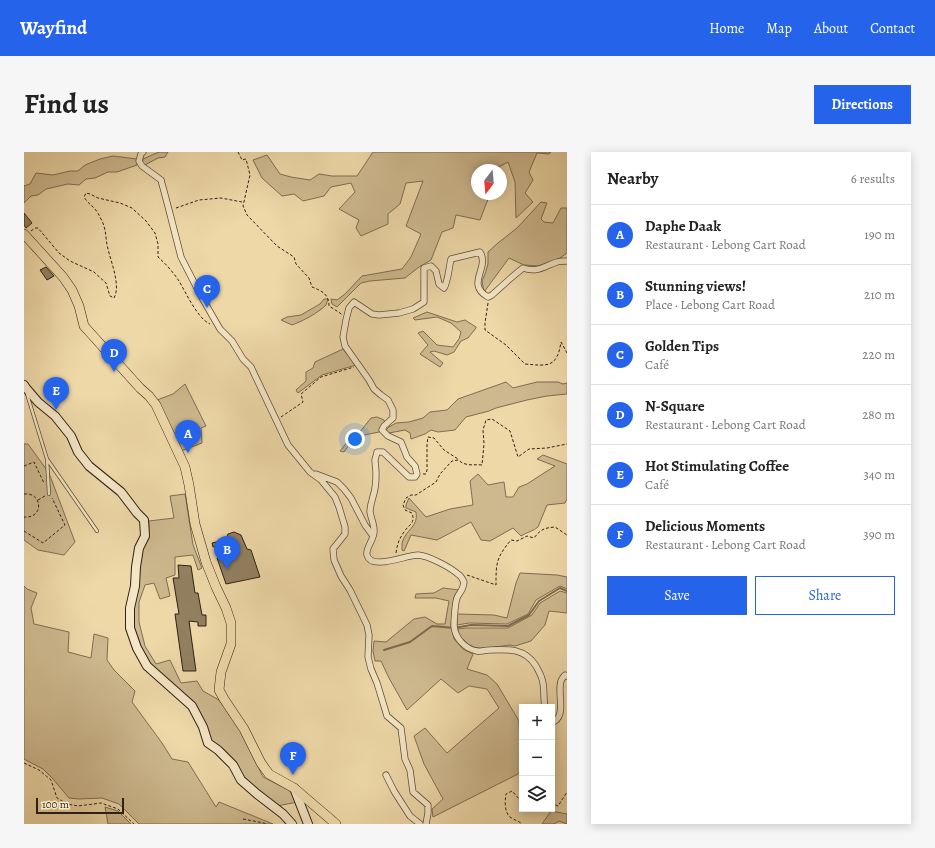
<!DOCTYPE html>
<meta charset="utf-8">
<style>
body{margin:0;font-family:Alegreya,serif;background:#f6f6f6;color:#222}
.controls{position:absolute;right:12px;bottom:12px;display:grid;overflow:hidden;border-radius:0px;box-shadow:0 2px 10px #0003}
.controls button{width:36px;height:36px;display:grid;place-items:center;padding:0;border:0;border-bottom:1px solid #e0e0e0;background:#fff;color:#222;font:20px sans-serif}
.compass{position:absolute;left:447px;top:12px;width:36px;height:36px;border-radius:50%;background:#fff;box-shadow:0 2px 10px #0003;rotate:196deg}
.scale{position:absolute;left:12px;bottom:10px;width:88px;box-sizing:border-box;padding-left:4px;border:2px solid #2f2114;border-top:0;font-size:11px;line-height:14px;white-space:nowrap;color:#2f2114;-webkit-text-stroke:3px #f4e6c6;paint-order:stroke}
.you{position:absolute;left:331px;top:287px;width:14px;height:14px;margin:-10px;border:3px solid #fff;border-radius:50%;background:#1a73e8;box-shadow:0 0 0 6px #1a73e833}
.badge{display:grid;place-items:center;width:26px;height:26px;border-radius:50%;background:#2563eb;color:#fff;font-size:13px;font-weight:700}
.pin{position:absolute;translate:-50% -33px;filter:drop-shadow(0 1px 2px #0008)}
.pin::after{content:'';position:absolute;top:21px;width:14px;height:12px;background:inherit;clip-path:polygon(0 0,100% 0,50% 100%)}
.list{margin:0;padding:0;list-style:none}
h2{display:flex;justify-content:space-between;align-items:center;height:52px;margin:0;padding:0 16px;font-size:17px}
h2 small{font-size:13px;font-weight:400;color:#767676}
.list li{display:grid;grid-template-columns:26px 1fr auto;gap:12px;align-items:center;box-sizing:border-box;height:60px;padding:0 16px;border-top:1px solid #e0e0e0}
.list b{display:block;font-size:15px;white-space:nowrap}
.list p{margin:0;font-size:13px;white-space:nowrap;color:#767676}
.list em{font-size:13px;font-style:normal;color:#767676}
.actions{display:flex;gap:8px;padding:12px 16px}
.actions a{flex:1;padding:9px 0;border:1px solid #2563eb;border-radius:0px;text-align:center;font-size:14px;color:#2563eb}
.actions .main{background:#2563eb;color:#fff}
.icon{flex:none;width:22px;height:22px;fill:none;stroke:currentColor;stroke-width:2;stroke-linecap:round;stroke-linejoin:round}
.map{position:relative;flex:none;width:543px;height:672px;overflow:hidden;border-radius:0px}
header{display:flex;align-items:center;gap:24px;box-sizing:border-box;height:56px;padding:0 20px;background:#2563eb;color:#fff}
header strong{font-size:19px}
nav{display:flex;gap:22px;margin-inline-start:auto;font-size:14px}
.intro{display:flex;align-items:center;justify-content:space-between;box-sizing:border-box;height:96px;padding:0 24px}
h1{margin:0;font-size:28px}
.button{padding:10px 18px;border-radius:0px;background:#2563eb;color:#fff;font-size:14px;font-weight:700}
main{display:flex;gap:24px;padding:0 24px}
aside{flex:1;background:#fff;border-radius:0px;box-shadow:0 2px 10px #0003}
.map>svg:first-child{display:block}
</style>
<header>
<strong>Wayfind</strong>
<nav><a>Home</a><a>Map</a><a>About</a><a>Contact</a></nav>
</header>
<div class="intro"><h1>Find us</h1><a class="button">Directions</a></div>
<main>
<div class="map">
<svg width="543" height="672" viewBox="0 0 543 672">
<rect width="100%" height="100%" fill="#eed8a8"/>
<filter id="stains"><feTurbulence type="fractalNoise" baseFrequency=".005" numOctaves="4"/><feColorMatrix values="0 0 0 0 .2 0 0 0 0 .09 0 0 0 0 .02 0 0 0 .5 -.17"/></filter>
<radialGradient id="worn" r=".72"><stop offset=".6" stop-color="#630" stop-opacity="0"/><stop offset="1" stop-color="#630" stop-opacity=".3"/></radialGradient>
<path fill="#ceb98f" stroke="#7e6d52" d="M135,0H144L141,5L134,6L121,13L118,11L119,7Z
M349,0H527L525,2L513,1L505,20L509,28L501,41L509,50L492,66L491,30L484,10L469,18H453V42H466L456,68L432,63L429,76L418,80L407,108L395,115L381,126L346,129L337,131L313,155L308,152L307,147L313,148L321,142L338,124L378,117L387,105L397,82L382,74L399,29L382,31L376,52L364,62V72L337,84L332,76L335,68L315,57L331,40L327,31L307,35L300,44L279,49L270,42L258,44L238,26L229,8L243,3L256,22L267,25L286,28L295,22L308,24H333Z
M89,4L113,7V13L93,20H84L71,26L62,27L55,33L44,32L22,37L14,43L7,44L0,51V34L6,32L12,21L29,23L46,19H54L61,13L76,7Z
M517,50L523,51L517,67L520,70L529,71L537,56H543V101L533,108L515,114L500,113L485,106L460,140L458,129L461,122L464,112V100L474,91L493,76Z
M300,147H304L302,153C294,161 279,169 268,173L257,168L263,165L277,163L296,152Z
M403,160L433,170L441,168L452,175V176L444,186L437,189L430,200L423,203L410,199L406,200L419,211L416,215L396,202L404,193L394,181L399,179L413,193L429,195L435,187L437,180L427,171L413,165L391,168L389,166Z
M319,197L332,213L298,223L274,241L272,238L282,229V220L289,216L291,210Z
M482,230L489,236L513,230H534L539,232L543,231V242L523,244L503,248L472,256L465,259L442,265L431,278L414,280L407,278L401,282L387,287L386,281L381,278L365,281L362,278L365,275L372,271L385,270L399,266L406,260L423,258L434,247Z
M161,232L182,274L177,276L178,291L157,299L133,248L149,242Z
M353,265L360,268L361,272L355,280L331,285L320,300L316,299L328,284L335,281L347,266Z
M0,292H4L25,321L51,390L40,403L14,398L0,388Z
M519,303L543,312V347L541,351L523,353L514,375C510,379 503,380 497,384L489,376L466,389L457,388L447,370L413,388L387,383L380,399L378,398C378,396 378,393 378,391C381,378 395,375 392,360L382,356V353L385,346L402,365L426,357L449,353L446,329L454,322L464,333L480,330L482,345H489L495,335L503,332L531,314L513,307Z
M161,342L169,393L178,416L174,418L169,403L151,405V423L142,426L146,444L136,447L130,431L121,433L115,450V470L121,494L132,512L146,508L157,531L173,529L179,539L195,548L215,576L239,625L264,638L279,649L253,654L233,639L186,590L179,571L125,514L114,493L108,474V455L117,396L124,386L125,377V369L150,366L146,344Z
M496,421L533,423L543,425V437L536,434L512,448L504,462L483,472L445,471L433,473V462L470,463L483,466L492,431Z
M0,434L3,437L13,441L7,456L10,472L45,480L44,500L67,506L70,482L84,486L83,508L90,518L111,539L108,550L138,591L148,607L164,610L192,655L195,650L249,672H115L95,652L78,646L55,647L45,646L29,627L19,617L0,607Z
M419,436L435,438L430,445L427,474L430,487L439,497L449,502L443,517L463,523L473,532L495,569L496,593L498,594V617L494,622L409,665L408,657L419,647L400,612L390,584L401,576L423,601L475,556L463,537L445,534L434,541L417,527L383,558L365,526L357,509H351L349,499L350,489L362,490L390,467L401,465L413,472H421L425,449L412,446H391L392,442L410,441Z
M536,439L543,441V461L525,459L521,473L507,489L491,494L486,493C477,494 462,497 454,496C448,495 443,492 440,488C436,485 434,483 434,477L442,476H484L508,463L516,451Z
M81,655L94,659L107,672H84Z
M527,659L543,662V672L535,669L530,672H518Z"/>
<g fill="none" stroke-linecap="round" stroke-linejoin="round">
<path stroke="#7b6a4f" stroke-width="2" d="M360,498L386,490L408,474L430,476L447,473L484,474L505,463L515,449L536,436L543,439"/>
</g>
<path fill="#928061" stroke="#2f2114" d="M0,61L8,71L2,76L0,73Z
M22,115L30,124L23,128L16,118Z
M210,380L217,383L223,397L227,398L236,425L202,432L193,406L206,402L202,392L189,395L188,391L201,388L204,382Z
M154,413L167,414L171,441H174L178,463H182V474H174V470L165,469L172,519H159L151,462H155L149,426H155Z"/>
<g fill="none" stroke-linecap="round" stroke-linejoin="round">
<defs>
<path id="service" d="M3,242L23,307L25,342
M23,307L73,379"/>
<path id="minor" d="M119,0L117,2L115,9L118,14L137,28L145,58L157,105L177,144L196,177L208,189L219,207L227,215L264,293L286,320L297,328L311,345L315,355L321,375V382L309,397L310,408L317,424L326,438L343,473L345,483L344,505L347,517L353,531L363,564L377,576L381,607L386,618L389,640L404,653V661L402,672
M292,322L313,330L320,337L327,346L341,373L349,384
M521,555C519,546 521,536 518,527C517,523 514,518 512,514C501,496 484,497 465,498C462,498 457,500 453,499C441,497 431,486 430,474C430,468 431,452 433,446C435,440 439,440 440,430C439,428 437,424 435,423C426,415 405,404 394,403C382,403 347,419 343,403C341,396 351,387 350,378C350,372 347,366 346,360C346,351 350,344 351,336C352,331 352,326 352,321C352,317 351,312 351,308C351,306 353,302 353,300H359L385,325H391L393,322L391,314L383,305L377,290L364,284L358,278L360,274L369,266V258L364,248L357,243L350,237L345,228L321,194L319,185L322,168L325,156L330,150L348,162L355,163L375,161L389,157L400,150V116L407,114L412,119L415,132L420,136C424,130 425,115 427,107L456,100C466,116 441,132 464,145L468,143L488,125L499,116C514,121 520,114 533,110C536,109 540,109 543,109
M528,568L531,569C542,561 533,541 537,529C537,528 540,524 541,523L543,524
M362,623L370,639L386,664L396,672"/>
<path id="secondary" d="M0,233L2,236L14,250L31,264L47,284L54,300L65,314L97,340L113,361L120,368L121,384L115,396L112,415L111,434L106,456V476L113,496L123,514L168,554L179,575L184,591L194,598L209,613L217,628L233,642L259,662L268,672
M270,636L284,672"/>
<path id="trunk" d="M0,82L39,125L48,138L55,154L60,174L116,236L125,244L132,253L161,315L165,333L171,372L182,410L192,435L202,456L207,471V492L197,520L195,538L200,547L220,577L237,611L245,622L270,636L312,672"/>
</defs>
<use href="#service" stroke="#5f4f39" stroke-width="4"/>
<use href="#minor" stroke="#5f4f39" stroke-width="7"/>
<use href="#secondary" stroke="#2f2114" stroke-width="10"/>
<use href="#trunk" stroke="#2f2114" stroke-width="10"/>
<path stroke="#2f2114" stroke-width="1" stroke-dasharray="3 2" stroke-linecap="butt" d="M214,0L218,8L222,7L226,23L219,54L223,63L253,94L270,105L272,112L285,126L288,135C298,139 305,142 305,154L316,161L318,163
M152,56L175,48L197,46L218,50
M7,79L11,76H14L35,101L46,109L70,120L82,131L86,144L90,146C97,134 87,110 84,97C81,86 83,78 77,67C75,63 73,59 70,56C66,52 63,50 60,45L62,41L66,42L74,46L96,51L108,56L122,69L131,81L134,92V105C142,112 149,120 155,129C162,141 174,167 186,172
M464,151L461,171V178L482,193L501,212C524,214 533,216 537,190L543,201
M257,265L279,250L277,242L297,225L330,215
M0,314L10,310L20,331
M399,322H402L403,318V292L404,285L410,286L420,298L434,307
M0,342C19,340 20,367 0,365
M14,348L21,344
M0,379L19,391L41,373L28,346
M372,401C373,393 375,387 380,380C384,373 392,372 388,361L381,358L379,353L382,346L387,343H392L412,330L416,322L428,309L434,308C443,315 448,312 458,313L460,292L459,278L462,268L468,267L486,279L494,305L505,297L523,296L543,292
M443,423L472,433C472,411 472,406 487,388L493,389L503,384L510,386C517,377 520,376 531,375L543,383
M0,611L15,618L27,628L33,646L43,652L54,654L77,651L94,657L110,672
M528,647L529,646V652L534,654L543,640
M498,650L488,639L482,642C481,649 480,660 486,665C490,668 495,669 498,672
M219,667L240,671L242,672"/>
<use href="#service" stroke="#f4e6c6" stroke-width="2.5"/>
<use href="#minor" stroke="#f4e6c6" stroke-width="5.5"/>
<use href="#secondary" stroke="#f4e6c6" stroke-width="8"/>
<use href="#trunk" stroke="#eed8a8" stroke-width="9"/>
</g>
<rect width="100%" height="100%" filter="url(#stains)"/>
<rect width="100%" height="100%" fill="url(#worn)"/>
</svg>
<div class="controls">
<button>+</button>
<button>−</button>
<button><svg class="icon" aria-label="layers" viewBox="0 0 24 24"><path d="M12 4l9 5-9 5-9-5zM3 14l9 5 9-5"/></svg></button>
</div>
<svg class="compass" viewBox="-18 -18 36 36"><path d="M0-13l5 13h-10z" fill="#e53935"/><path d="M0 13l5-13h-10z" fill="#767676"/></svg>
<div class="scale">100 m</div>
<div class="you"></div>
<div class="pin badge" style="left:164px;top:301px">A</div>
<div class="pin badge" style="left:203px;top:417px">B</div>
<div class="pin badge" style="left:183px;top:156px">C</div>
<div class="pin badge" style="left:90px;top:220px">D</div>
<div class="pin badge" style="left:32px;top:258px">E</div>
<div class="pin badge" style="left:269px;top:623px">F</div>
</div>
<aside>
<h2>Nearby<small>6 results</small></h2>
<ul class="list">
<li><span class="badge">A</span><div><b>Daphe Daak</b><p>Restaurant · Lebong Cart Road</p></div><em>190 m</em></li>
<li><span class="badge">B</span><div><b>Stunning views!</b><p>Place · Lebong Cart Road</p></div><em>210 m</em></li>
<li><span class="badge">C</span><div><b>Golden Tips</b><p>Café</p></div><em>220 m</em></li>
<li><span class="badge">D</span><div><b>N-Square</b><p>Restaurant · Lebong Cart Road</p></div><em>280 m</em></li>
<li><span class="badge">E</span><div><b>Hot Stimulating Coffee</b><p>Café</p></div><em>340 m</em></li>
<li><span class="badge">F</span><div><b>Delicious Moments</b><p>Restaurant · Lebong Cart Road</p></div><em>390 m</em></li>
</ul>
<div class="actions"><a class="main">Save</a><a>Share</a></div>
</aside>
</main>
